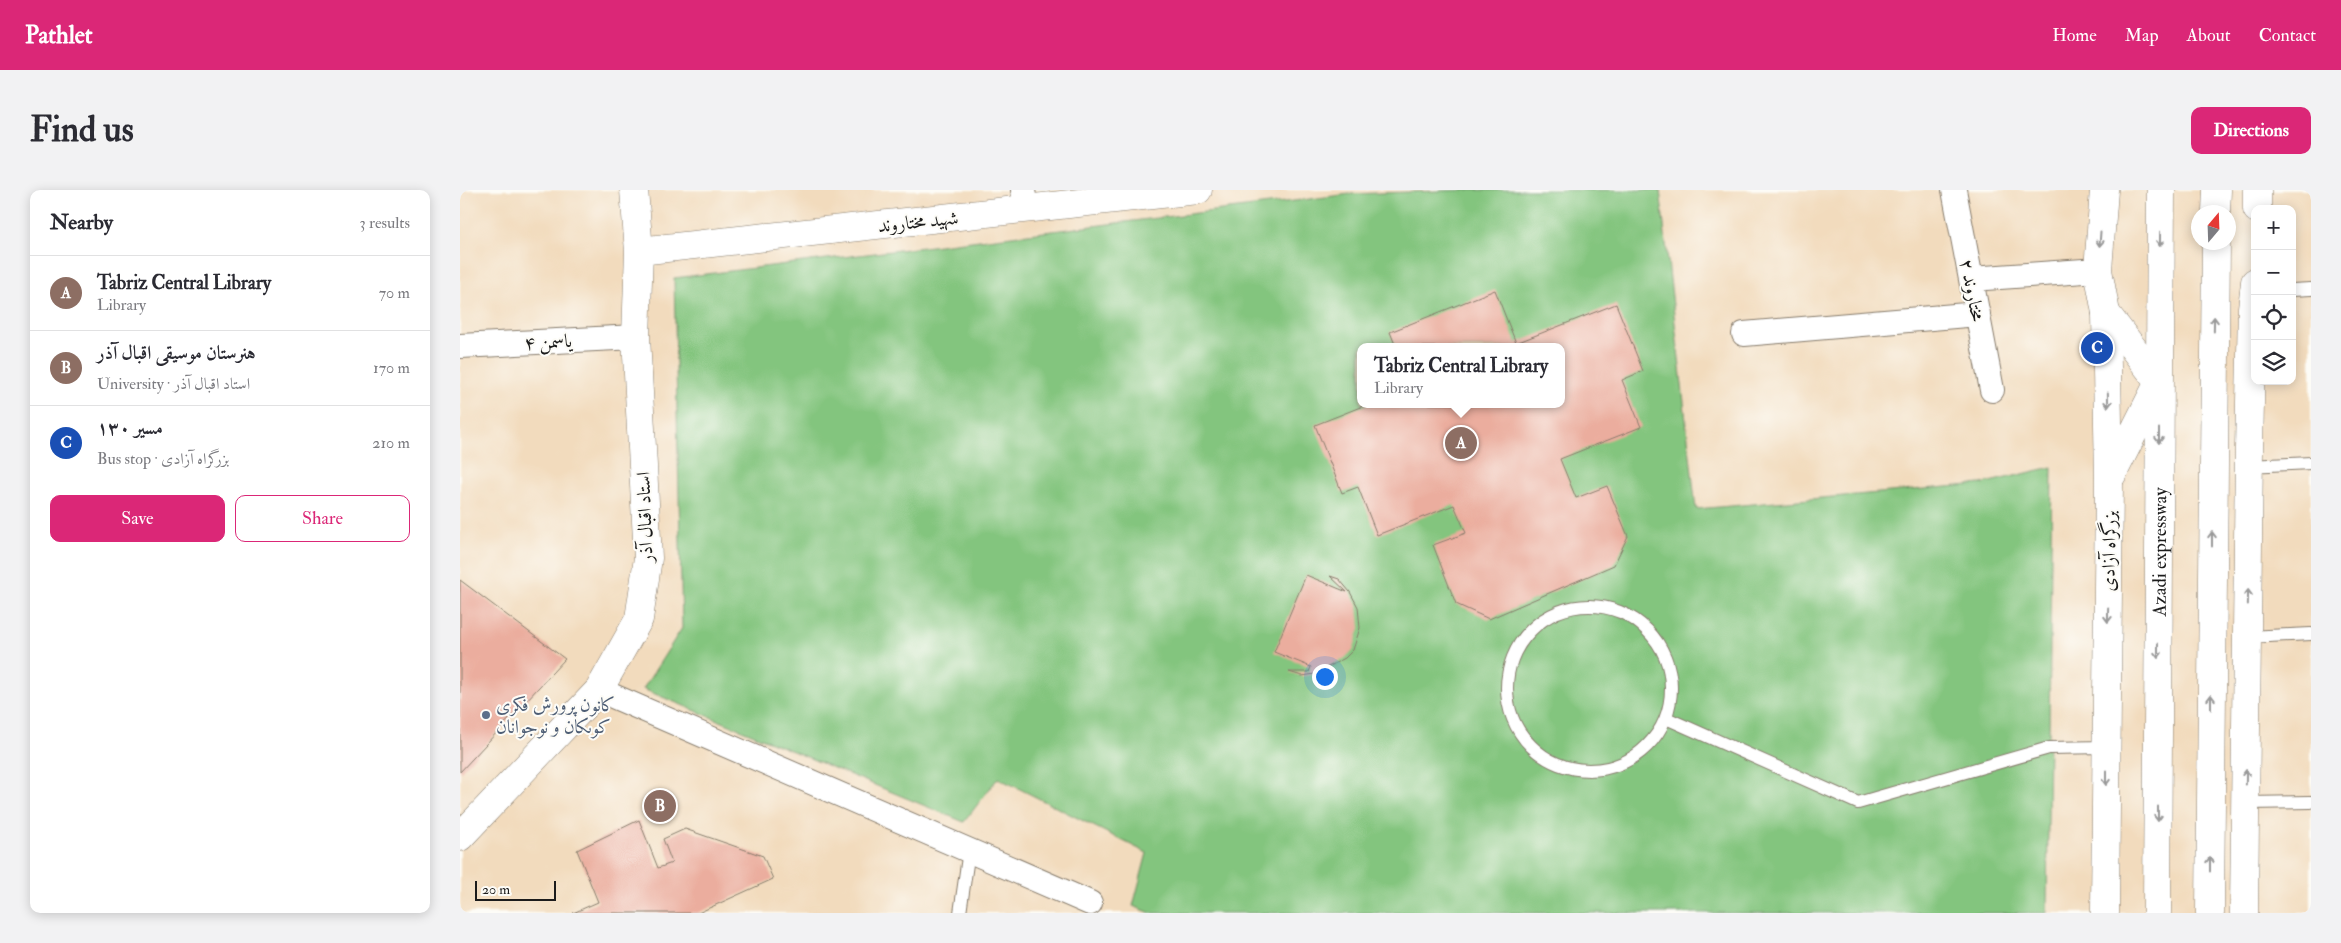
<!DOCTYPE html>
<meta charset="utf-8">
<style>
body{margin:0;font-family:"IM FELL Double Pica",Amiri,serif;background:#f2f2f3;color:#2b2b33}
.controls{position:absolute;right:15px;top:15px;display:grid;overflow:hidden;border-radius:10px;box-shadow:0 2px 12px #0003}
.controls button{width:45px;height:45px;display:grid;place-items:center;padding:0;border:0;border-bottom:1px solid #e1e1e2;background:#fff;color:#2b2b33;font:25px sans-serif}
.compass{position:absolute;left:1731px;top:15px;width:45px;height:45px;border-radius:50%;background:#fff;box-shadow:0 2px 12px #0003;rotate:19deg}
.scale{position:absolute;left:15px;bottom:12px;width:81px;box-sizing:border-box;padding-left:5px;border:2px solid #1c1c1c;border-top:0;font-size:14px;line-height:18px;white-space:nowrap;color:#1c1c1c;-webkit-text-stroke:4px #fdfcf7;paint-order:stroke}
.you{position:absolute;left:864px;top:486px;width:18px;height:18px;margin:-12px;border:4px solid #fff;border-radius:50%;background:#1a73e8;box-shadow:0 0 0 8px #1a73e833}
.badge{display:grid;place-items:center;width:32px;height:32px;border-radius:50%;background:#db2777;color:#fff;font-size:16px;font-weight:700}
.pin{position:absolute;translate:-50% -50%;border:2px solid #fff;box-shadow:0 1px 5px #0006}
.popup{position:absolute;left:897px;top:153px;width:208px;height:65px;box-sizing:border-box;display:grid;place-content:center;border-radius:10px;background:#fff;filter:drop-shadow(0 1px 4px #0005);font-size:16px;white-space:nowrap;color:#7c7c81}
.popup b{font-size:19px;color:#2b2b33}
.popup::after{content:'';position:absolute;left:50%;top:100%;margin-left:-10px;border:10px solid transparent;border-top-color:#fff}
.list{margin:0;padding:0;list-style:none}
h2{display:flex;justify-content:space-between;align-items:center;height:65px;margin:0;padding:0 20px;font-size:21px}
h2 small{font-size:16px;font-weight:400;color:#7c7c81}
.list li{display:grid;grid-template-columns:32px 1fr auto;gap:15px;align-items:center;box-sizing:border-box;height:75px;padding:0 20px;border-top:1px solid #e1e1e2}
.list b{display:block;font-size:19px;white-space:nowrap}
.list p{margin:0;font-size:16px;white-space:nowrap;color:#7c7c81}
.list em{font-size:16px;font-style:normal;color:#7c7c81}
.actions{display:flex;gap:10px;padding:15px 20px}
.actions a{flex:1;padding:11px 0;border:1px solid #db2777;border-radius:10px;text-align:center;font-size:18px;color:#db2777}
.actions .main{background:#db2777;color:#fff}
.icon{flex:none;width:28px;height:28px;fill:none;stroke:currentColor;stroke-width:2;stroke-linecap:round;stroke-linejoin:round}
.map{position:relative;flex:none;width:1851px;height:723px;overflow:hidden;border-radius:10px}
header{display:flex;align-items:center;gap:30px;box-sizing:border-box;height:70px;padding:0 25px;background:#db2777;color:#fff}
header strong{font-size:24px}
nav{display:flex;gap:28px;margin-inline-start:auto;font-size:18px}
.intro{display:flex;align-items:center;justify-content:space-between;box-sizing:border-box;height:120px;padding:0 30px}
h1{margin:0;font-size:35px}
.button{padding:12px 22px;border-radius:10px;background:#db2777;color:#fff;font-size:18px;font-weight:700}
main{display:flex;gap:30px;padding:0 30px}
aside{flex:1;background:#fff;border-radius:10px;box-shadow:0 2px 12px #0003}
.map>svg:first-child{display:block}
</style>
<header>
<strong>Pathlet</strong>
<nav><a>Home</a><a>Map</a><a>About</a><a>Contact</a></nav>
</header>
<div class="intro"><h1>Find us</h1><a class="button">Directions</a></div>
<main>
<aside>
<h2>Nearby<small>3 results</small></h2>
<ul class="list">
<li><span class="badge" style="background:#8d6e63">A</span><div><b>Tabriz Central Library</b><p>Library</p></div><em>70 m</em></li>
<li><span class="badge" style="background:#8d6e63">B</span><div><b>هنرستان موسیقی اقبال آذر</b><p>University · استاد اقبال آذر</p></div><em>170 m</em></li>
<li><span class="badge" style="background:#1a4fb4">C</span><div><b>مسیر ۱۳۰</b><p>Bus stop · بزرگراه آزادی</p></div><em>210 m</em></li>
</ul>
<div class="actions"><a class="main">Save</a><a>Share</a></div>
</aside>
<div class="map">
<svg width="1851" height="723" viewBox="0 0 1851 723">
<rect width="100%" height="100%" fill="#fdfcf7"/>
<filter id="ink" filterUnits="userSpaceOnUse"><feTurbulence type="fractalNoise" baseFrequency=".02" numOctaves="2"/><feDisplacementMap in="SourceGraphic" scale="10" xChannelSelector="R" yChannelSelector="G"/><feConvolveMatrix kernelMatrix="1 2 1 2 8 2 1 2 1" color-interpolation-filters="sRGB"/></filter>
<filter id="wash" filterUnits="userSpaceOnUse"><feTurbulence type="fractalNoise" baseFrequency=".0096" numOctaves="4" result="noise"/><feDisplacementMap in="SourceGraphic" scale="20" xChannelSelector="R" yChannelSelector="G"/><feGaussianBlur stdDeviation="1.12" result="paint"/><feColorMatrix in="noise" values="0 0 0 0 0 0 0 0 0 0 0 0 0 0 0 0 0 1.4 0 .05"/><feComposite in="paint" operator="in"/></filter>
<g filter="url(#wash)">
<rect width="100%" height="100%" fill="#f2dbbd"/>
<path fill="#83c57e" stroke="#50704d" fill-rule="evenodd" d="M1006,0H1200L1236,319L1521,294L1592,277L1587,723H691L673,716L687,663L538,588L504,632L183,499L222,438L214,88L890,4ZM901,157H1101V214H901Z"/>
<g id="blocks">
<path fill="#ebad9e" d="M1035,100L1056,153L1156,114L1183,181L1162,190L1181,237L1100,269L1116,308L1147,296L1168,346L1154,375L1029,429L996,414L973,355L1006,343L994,315L917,345L898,297L882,303L855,235L908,214H1101V157H936L930,142Z
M846,385L887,402L870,386L879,389L890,402L898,417L900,438L893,460L885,468L855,484L842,486L829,482H849L851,477L814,462Z
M0,390L105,469L0,582Z
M179,630L198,678L212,673L203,649L225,639L303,666L313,689L238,723H113L138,712L117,660Z"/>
</g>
</g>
<g filter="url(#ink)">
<use href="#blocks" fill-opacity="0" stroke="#877c6c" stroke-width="1"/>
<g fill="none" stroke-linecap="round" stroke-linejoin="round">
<defs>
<path id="lane" d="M1832,100L1851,99
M1789,276L1851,273
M1047 498a82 82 0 1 1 164 0a82 82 0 1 1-164 0Z
M1787,447L1851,444
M1206,528L1398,613L1589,558L1646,557
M1786,613L1851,612
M500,723L509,660"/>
<path id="street" d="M563,0L566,19
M1494,0L1532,200
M1511,89L1638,80
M1284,144L1518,124
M0,156L176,147
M139,500L630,713"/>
<path id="secondary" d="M179,61L738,0
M0,647L139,500L179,429L188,368L176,147L179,61L174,0"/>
<g id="highway">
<path d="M1644,0L1638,80L1646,123L1649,290L1645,723"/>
<path d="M1797,19V0"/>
<path d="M1756,22L1757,0"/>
<path d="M1646,123L1699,192L1652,285"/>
<path id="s1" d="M1697,723L1701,0"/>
<path d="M1750,723L1756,52"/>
<path d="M1784,723L1789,259L1792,118L1795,92"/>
</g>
</defs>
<use href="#lane" stroke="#877c6c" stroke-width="14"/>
<use href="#street" stroke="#877c6c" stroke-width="26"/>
<use href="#secondary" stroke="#877c6c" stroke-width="29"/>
<use href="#highway" stroke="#877c6c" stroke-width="29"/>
<use href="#lane" stroke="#fff" stroke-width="12"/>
<use href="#street" stroke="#fff" stroke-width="24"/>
<use href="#secondary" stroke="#fff" stroke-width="28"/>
<use href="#highway" stroke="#fff" stroke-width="28"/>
</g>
<defs><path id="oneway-shaft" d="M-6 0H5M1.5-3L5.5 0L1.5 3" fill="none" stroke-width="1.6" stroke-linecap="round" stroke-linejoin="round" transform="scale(1.25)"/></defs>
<g stroke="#999">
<use href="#oneway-shaft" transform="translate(1640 49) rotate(94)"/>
<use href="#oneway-shaft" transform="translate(1700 49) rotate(91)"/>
<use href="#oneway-shaft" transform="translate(1754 134) rotate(-89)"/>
<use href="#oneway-shaft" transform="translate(1648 210) rotate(89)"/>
<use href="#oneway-shaft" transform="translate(1699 246) rotate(90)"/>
<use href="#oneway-shaft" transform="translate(1752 349) rotate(-90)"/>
<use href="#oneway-shaft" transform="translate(1788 407) rotate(-89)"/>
<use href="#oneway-shaft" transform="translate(1648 425) rotate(91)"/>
<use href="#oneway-shaft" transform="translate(1698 461) rotate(90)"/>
<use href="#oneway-shaft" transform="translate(1751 512) rotate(-90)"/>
<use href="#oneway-shaft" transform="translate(1786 587) rotate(-89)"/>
<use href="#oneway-shaft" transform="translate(1646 588) rotate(90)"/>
<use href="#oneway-shaft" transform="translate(1698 624) rotate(90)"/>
<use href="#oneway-shaft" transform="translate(1750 674) rotate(-90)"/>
</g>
</g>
<circle fill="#5c6f8a" stroke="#fdfcf7" stroke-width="2" cx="26" cy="525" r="5"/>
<g text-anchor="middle" stroke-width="4" stroke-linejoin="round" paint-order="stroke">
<g font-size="19" fill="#1c1c1c" stroke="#fdfcf7">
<text transform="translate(458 31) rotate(-6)" y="7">شهید مختاروند</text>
<text transform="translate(1513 100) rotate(79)" y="7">مختاروند ۲</text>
<text transform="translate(88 151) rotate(-3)" y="7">یاسمن ۴</text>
<text transform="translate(184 327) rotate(-92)" y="7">استاد اقبال آذر</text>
<text transform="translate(1648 361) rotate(-89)" y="7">بزرگراه آزادی</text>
<text dy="7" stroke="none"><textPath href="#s1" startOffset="361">Azadi expressway</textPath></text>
</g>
<g font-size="19" fill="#4e5e75" stroke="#fdfcf7" text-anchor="start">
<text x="36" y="521">کانون پرورش فکرى<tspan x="36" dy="22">کوىکان و نوجوانان</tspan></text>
</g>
</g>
</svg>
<div class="controls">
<button>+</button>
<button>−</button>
<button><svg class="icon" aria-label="locate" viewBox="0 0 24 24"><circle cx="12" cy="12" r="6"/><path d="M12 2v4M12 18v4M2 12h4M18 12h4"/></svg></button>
<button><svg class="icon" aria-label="layers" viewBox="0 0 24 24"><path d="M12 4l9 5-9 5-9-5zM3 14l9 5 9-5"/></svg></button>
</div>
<svg class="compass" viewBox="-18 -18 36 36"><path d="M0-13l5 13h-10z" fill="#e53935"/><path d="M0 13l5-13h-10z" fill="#7c7c81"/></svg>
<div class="scale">20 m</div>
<div class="you"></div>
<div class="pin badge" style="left:1001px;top:253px;background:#8d6e63">A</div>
<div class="popup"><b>Tabriz Central Library</b>Library</div>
<div class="pin badge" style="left:200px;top:616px;background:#8d6e63">B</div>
<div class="pin badge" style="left:1637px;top:158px;background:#1a4fb4">C</div>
</div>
</main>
